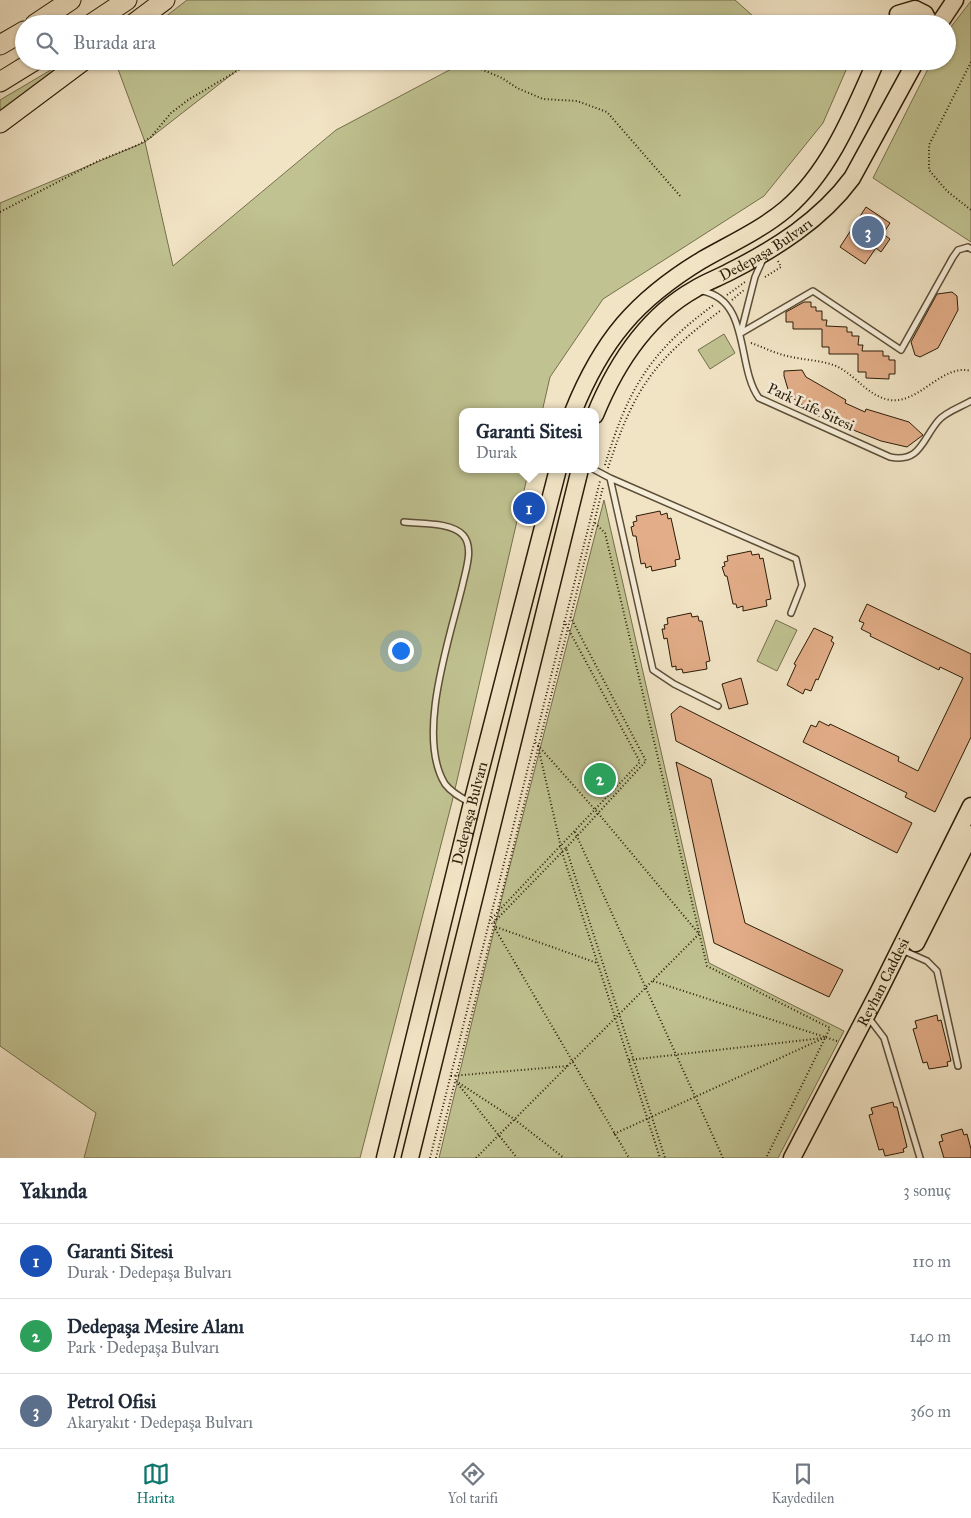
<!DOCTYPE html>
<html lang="tr">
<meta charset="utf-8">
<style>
body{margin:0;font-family:"IM FELL Great Primer",serif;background:#f6f6f7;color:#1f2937}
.you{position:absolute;left:400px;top:650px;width:18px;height:18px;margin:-12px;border:4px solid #fff;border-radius:50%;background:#1a73e8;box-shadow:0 0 0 8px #1a73e833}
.badge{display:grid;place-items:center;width:32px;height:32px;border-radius:50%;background:#0f766e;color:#fff;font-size:16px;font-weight:700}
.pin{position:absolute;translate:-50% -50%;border:2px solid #fff;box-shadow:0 1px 5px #0006}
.popup{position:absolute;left:459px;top:408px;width:140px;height:65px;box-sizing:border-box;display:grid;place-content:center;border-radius:10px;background:#fff;filter:drop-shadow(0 1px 4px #0005);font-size:16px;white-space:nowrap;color:#747a83}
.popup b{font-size:19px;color:#1f2937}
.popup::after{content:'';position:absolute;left:50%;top:100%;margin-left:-10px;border:10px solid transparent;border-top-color:#fff}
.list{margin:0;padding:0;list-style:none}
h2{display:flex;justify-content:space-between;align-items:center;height:65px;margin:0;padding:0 20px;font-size:21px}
h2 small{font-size:16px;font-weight:400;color:#747a83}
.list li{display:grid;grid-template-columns:32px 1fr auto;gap:15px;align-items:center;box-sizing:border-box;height:75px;padding:0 20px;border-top:1px solid #e0e1e3}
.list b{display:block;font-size:19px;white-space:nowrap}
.list p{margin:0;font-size:16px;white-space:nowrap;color:#747a83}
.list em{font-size:16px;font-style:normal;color:#747a83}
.icon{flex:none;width:28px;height:28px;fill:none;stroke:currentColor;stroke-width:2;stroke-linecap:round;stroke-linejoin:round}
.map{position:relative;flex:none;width:971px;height:1158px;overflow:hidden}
.search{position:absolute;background:#fff;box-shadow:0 1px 4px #0004;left:15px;right:15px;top:15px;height:55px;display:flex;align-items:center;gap:12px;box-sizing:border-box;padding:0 18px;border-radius:28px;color:#747a83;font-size:19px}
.sheet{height:290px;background:#fff}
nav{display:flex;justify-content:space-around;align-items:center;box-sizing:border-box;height:70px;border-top:1px solid #e0e1e3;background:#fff;font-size:14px;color:#747a83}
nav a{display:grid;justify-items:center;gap:2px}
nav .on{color:#0f766e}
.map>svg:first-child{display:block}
</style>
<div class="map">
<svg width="971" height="1158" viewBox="0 0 971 1158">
<rect width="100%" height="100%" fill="#f1e4c5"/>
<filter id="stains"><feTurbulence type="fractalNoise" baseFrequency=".004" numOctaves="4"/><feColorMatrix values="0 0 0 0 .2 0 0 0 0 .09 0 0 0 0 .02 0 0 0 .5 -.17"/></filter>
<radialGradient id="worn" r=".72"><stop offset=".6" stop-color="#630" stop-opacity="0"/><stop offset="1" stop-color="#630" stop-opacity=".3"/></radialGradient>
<path fill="#c0c291" stroke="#756f4c" d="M187,0H735L762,24H156Z
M971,1V242L873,178L932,61H947V32Z
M66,61L0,110V100Z
M115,61H249L145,142L173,266L336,130L457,66L439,61H850L823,123L764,196L603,299L550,377L542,412H463V469H529L452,802L360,1158H84L96,1113L0,1046V203L145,142Z
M724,334L735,353L710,369L698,350Z
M604,500L709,963L844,1031L778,1158H439L506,881Z
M776,620L797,630L777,671L757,661Z"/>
<path fill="#e2ad88" stroke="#2a1c08" d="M866,207L890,223L883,234L890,239L881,252L876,248L865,264L840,247Z
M952,292L957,296L958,310L938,348L920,357L915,355L911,342L937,294Z
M804,302H811V307H816V311H822V320H827L826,326L847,327V332H852V336H859L858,345H863L862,351H883V356H889V360H895V374H889V379L866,378V372H858V354H829V347H822V329H793V322H786V312Z
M802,370L806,377L846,400L845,403L865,412L866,409L909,422L923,435L907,447L881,441L818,416L790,396L784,376V371Z
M660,511L661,515L667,513L668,519L671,518L680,559L675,560L676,566L652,571L651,566L646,568L645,563L641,564L636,536H633L631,527L634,526L633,522L637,521L636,516Z
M751,551L752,555L759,554L760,559L763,558L771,599L766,600L767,606L743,611V606L737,608L736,604H733L727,576H725L722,567L725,566L724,562L728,561L727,556Z
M867,604L971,654V737L935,812L905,797L907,793L803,742L811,725L816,727L819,721L829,726L830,724L899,757L898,761L918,771L963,678L940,667L939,670L870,636L871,634L861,629L864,623L859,621Z
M691,613L692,617L698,616L699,621H702L710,661L706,662L707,669L683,673L682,669L676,670V666L672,667L667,638L664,639L662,629H665L664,625L668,624L667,618Z
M814,628L833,637L831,641L834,643L818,680L816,679L811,691L805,689L803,694L787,685L796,665L794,664Z
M741,678L748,704L729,709L722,684Z
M680,706L912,823L897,853L676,741L671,714Z
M676,762L711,779L745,923L843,970L829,997L714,943Z
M937,1015L938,1021L941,1020L951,1061L947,1062L948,1066L929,1069L927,1062L923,1063L913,1029L917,1028L915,1021Z
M893,1102L894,1107H897L907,1147L903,1149L904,1152L885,1156L883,1149L879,1150L869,1115L873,1114L871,1108Z
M962,1129L964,1135L967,1134L971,1149V1158H944L939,1142L943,1141L941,1135Z"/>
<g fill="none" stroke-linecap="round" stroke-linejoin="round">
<defs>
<path id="lane" d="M702,291C751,300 736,367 759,398L890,457C920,463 922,440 938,421C945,412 961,407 971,401
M741,332L755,277L763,259
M741,333L813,291L901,350L953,257L958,250L968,247L971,249
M593,469L610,478
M404,522C421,524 451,522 463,535C474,547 466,569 463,583C451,635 415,735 445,784C451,792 460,797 469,802
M718,706L674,684L653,670L610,478L796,559L802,585L791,613
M902,950L927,961L937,971L958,1066
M868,1017L884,1038L920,1158"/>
<g id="primary">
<path d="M898,14L915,9L925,14L930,24"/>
<path d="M939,24L955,0"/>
<path d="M573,412C602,340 636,300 702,260C730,244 761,230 786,209C830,171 853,113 876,61"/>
<path id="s1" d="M595,415C615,366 647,316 695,289C706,282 718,278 729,272C775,249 821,220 852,178L916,61"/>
<path d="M916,943L971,834"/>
<path id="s2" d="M385,1158L472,803L558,469"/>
<path d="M410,1158L580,469"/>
<path id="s3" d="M792,1158L878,993L971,806"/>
</g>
<path id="highway" d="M35,24L71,0
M91,24L127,0
M133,24L165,0
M0,45L24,31
M0,82L34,61
M0,123L83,61"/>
</defs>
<use href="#lane" stroke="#5c4e37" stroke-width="8"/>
<use href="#primary" stroke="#2a1c08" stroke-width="19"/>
<use href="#highway" stroke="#2a1c08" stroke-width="21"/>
<path stroke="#2a1c08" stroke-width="2" stroke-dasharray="1 2.5" stroke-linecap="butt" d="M462,61L502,78L517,88L543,99L577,101L607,112L681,197
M971,62L929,145V170L947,191L971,210
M0,212L98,161L138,145L151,137L171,113L188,100L254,61
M765,277L781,267L778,261
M727,295L745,282
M732,300L744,290
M751,343C763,347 774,353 787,356C803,360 821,360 836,366C856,375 867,396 890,400C920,404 942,363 971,371
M605,465C628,389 650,351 715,304
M608,468C634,389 653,361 720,311
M595,523L605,533L707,966L830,1028L766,1158
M564,621L640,762L490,920L629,1158
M538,746L562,852L660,1158
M575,832L723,1158
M566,848L646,761L570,616
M494,922L566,848L665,1158
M496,927L597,963
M653,981L837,1041
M629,1060L823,1038
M451,1076L568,1066
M456,1081L514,1119L564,1158
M458,1084L517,1158
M614,1134L826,1037
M430,1158L600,481
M436,1158L603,487
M476,1158L699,934L598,813L535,742"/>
<use href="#lane" stroke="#f6edd9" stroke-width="5"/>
<use href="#primary" stroke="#f1e4c5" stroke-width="16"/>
<use href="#highway" stroke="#f1e4c5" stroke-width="19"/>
</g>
<g text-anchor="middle" stroke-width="5" stroke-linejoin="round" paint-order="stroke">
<g font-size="15" fill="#2a1c08" stroke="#f6edd9">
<text dy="5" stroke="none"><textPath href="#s1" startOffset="245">Dedepaşa Bulvarı</textPath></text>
<text transform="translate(811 407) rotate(25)" y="5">Park Life Sitesi</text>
<text dy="5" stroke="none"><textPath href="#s2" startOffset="355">Dedepaşa Bulvarı</textPath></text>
<text dy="5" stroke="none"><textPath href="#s3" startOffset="198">Reyhan Caddesi</textPath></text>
</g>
</g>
<rect width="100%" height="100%" filter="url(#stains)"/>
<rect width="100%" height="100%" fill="url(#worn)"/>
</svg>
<div class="you"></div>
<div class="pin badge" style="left:529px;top:508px;background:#1a4fb4">1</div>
<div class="popup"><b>Garanti Sitesi</b>Durak</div>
<div class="pin badge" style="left:600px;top:779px;background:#2e9e5b">2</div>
<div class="pin badge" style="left:868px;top:232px;background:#5c6f8a">3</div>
<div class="search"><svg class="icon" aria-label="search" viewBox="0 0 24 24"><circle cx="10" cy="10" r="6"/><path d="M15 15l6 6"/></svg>Burada ara</div>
</div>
<section class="sheet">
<h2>Yakında<small>3 sonuç</small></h2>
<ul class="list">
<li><span class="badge" style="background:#1a4fb4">1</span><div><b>Garanti Sitesi</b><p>Durak · Dedepaşa Bulvarı</p></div><em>110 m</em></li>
<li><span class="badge" style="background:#2e9e5b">2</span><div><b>Dedepaşa Mesire Alanı</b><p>Park · Dedepaşa Bulvarı</p></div><em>140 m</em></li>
<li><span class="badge" style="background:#5c6f8a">3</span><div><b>Petrol Ofisi</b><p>Akaryakıt · Dedepaşa Bulvarı</p></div><em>360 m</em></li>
</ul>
</section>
<nav>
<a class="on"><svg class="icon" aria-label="map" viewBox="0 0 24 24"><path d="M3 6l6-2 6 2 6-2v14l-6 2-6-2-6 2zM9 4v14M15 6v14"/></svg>Harita</a>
<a><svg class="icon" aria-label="directions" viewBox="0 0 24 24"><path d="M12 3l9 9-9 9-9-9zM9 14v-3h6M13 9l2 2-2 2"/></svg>Yol tarifi</a>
<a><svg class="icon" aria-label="saved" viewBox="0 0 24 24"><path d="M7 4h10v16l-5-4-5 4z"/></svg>Kaydedilen</a>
</nav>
